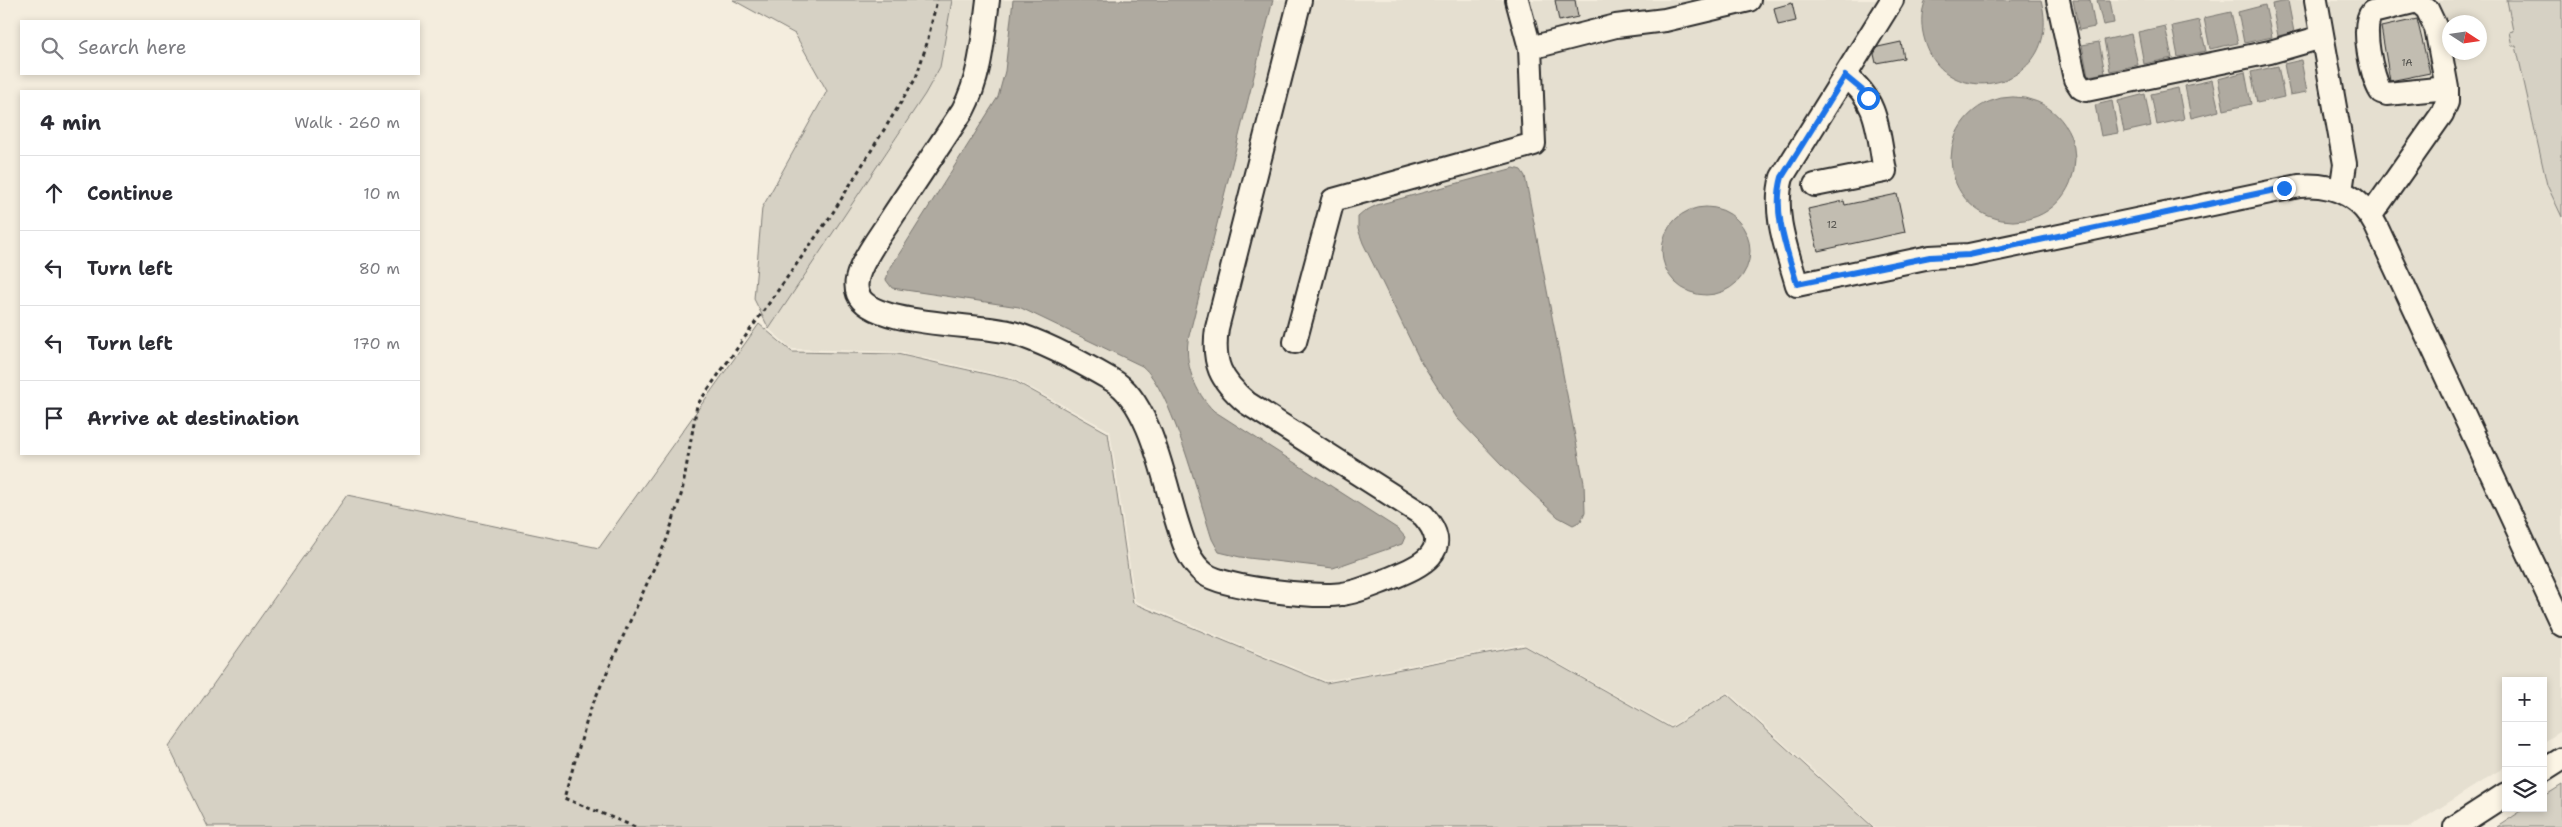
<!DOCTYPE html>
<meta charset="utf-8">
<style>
body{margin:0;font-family:"Shantell Sans",sans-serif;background:#f7f7f7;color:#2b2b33}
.controls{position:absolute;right:15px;bottom:15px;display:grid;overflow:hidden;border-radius:0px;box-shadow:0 2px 8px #0003}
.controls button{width:45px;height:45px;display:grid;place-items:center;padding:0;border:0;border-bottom:1px solid #e1e1e2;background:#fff;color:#2b2b33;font:25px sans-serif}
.compass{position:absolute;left:2442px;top:15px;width:45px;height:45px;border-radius:50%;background:#fff;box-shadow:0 2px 8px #0003;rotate:102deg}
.stop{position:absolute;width:15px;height:15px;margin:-11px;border:4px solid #1a73e8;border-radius:50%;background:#fff}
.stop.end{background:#1a73e8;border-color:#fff;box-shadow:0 1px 5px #0008}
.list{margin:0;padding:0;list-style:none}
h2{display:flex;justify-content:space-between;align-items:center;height:65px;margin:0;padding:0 20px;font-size:21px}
h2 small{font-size:16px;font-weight:400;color:#7c7c81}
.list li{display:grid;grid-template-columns:32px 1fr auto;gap:15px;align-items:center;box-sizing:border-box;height:75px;padding:0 20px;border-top:1px solid #e1e1e2}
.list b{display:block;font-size:19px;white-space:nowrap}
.list em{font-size:16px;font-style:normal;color:#7c7c81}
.icon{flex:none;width:28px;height:28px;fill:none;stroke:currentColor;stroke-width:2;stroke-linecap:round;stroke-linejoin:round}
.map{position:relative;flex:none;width:2562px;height:827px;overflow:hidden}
.search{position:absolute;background:#fff;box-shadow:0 2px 8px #0003;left:20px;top:20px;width:400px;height:55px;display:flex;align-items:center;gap:12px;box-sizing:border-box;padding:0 18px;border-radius:0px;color:#7c7c81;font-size:19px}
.panel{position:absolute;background:#fff;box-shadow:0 2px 8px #0003;left:20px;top:90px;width:400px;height:365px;border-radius:0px}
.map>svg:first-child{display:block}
</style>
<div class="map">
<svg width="2562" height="827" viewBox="0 0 2562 827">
<rect width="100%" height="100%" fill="#f4edde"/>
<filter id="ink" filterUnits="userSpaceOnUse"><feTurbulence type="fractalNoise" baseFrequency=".02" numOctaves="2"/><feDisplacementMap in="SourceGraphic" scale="10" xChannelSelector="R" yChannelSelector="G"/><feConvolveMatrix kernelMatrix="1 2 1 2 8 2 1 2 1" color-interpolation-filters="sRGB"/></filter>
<g filter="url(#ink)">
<path fill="#e5dfd0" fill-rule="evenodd" d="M952,0H2507L2514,31L2510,32L2512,46H2516L2547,185L2562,217V730L2543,742V681H2506V766L2410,827H1875L1728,692L1671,726L1524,644L1326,681L1135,601L1110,431L1013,378L898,352L792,349L769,329L925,94L940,67ZM2450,22H2480V52H2450Z"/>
<path fill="#d6d1c4" stroke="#807e78" d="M733,0H952L940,67L925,94L769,329L754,299L762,208L827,91L795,34Z
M2507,0H2562V217L2547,185L2516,46H2512L2509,32L2513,31Z
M759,324L792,352L897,354L1013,380L1108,433L1133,603L1326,683L1525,646L1671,728L1727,694L1873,827H208L169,747L347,495L599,548Z
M2562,785V827H2497L2526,808H2543V797Z"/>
<path fill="#afaaa0" stroke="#7a7771" d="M1013,0H1273L1189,336C1183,362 1195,393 1214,411L1398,529L1405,537L1402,544L1333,568L1240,557L1219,552L1212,539C1199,499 1172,390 1142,366L1019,307L892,288L886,280L889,270L998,97L1005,71Z
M1926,0H2041C2065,88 1946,115 1925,41C1921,28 1920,13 1926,0Z
M2073,0H2090L2095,27L2079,30Z
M2097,0H2110L2114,23L2103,25Z
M2288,1L2294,32L2278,36L2272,4Z
M2265,5L2272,37L2244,43L2238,12Z
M2231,12L2238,43L2210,49L2204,18Z
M2199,20L2206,51L2178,57L2172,26Z
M2165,26L2172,58L2144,64L2138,32Z
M2131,34L2138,65L2110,71L2104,40Z
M2099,42L2105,73L2088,76L2082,45Z
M2301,60L2307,92L2290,95L2284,64Z
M2278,66L2284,97L2257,103L2251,72Z
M2245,72L2251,104L2224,110L2218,79Z
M2212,80L2219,111L2191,118L2185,86Z
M2178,88L2184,119L2157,125L2151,94Z
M2145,94L2151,126L2124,132L2118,101Z
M1951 159a62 62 0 1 1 124 0a62 62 0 1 1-124 0Z
M2112,101L2118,133L2101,136L2095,105Z
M1514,168L1521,170L1525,176L1584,483L1585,512L1581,521L1573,525L1558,517L1502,465L1457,418L1420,360L1363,243L1358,229V217L1365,211L1377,205Z
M1662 251a44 44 0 1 1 88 0a44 44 0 1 1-88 0Z"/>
<path fill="#c2bdb1" stroke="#2b2b2b" d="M1555,0H1575L1578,17L1559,21Z
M1792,3L1796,21L1778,25L1774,8Z
M2417,19L2430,73L2390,81L2381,27Z
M1901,42L1904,58L1876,63L1874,54L1878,47Z
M1897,194L1905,232L1818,251L1808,209L1844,201L1845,205Z"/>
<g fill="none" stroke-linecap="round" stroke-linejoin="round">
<defs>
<path id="minor" d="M988,0C983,38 981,76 963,110C940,145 917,179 894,214C883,232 868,250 860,270C857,277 855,286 858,294C871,327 979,323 1013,333C1041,341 1086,365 1112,380C1150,401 1164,481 1177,522C1183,541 1188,561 1205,574C1224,588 1316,598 1342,594C1358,592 1373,585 1389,579C1420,566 1456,552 1423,515L1247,403C1220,380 1212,363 1217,328L1300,0
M1517,0L1530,48L1616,26L1665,20L1749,0
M1892,0L1782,177C1772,213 1787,250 1797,285L1930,257L1969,255L2299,186C2333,183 2360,195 2376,226L2562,625
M2058,0L2075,79L2081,88L2086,90L2270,52L2322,37
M2316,0L2345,164L2341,191
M2417,1L2372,12C2360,25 2372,78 2381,92L2387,94L2447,88
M1815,185L1885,171C1878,134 1879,99 1845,76
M2371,215L2442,114L2447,102V88L2436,28L2427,9L2416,0
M1295,342L1333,200L1534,144L1530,48
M2543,771L2562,759
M2455,827L2506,794"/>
</defs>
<use href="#minor" stroke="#2b2b2b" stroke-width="26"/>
<path stroke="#2b2b2b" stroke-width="3" stroke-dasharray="4 4" stroke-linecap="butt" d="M635,827L564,798L590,710L667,539L682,492L697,405L832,214L916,78L927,43L937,0"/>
<use href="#minor" stroke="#fcf5e5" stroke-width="22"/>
</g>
</g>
<g fill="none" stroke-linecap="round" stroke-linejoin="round" filter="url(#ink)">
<path stroke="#1a73e8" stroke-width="6" d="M1868,98L1862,90L1845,76L1782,177C1772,213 1787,250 1797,284L1930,257L1969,255L2284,188"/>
</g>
<g text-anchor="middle" stroke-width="4" stroke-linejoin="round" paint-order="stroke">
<g font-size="10" fill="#51504c">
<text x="2407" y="66">1A</text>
<text x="1832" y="228">12</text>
</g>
</g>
</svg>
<div class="controls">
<button>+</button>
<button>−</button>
<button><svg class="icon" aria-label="layers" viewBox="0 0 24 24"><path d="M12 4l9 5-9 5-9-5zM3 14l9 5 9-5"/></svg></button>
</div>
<svg class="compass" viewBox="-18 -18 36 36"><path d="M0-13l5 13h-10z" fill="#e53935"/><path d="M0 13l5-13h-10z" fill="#7c7c81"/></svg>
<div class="stop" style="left:1868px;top:98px"></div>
<div class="stop end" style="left:2284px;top:188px"></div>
<div class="search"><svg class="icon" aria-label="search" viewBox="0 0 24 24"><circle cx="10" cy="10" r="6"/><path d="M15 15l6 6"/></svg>Search here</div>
<section class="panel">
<h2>4 min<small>Walk · 260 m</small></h2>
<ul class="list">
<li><svg class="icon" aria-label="ahead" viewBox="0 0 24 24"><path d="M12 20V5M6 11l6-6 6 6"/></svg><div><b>Continue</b></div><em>10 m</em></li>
<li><svg class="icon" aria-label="left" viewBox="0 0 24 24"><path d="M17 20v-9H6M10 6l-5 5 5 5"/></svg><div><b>Turn left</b></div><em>80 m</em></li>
<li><svg class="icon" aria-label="left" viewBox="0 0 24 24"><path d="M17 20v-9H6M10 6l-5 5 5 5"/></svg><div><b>Turn left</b></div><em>170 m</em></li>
<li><svg class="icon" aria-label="arrive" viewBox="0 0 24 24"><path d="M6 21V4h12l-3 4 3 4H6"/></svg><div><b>Arrive at destination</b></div></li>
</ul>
</section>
</div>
